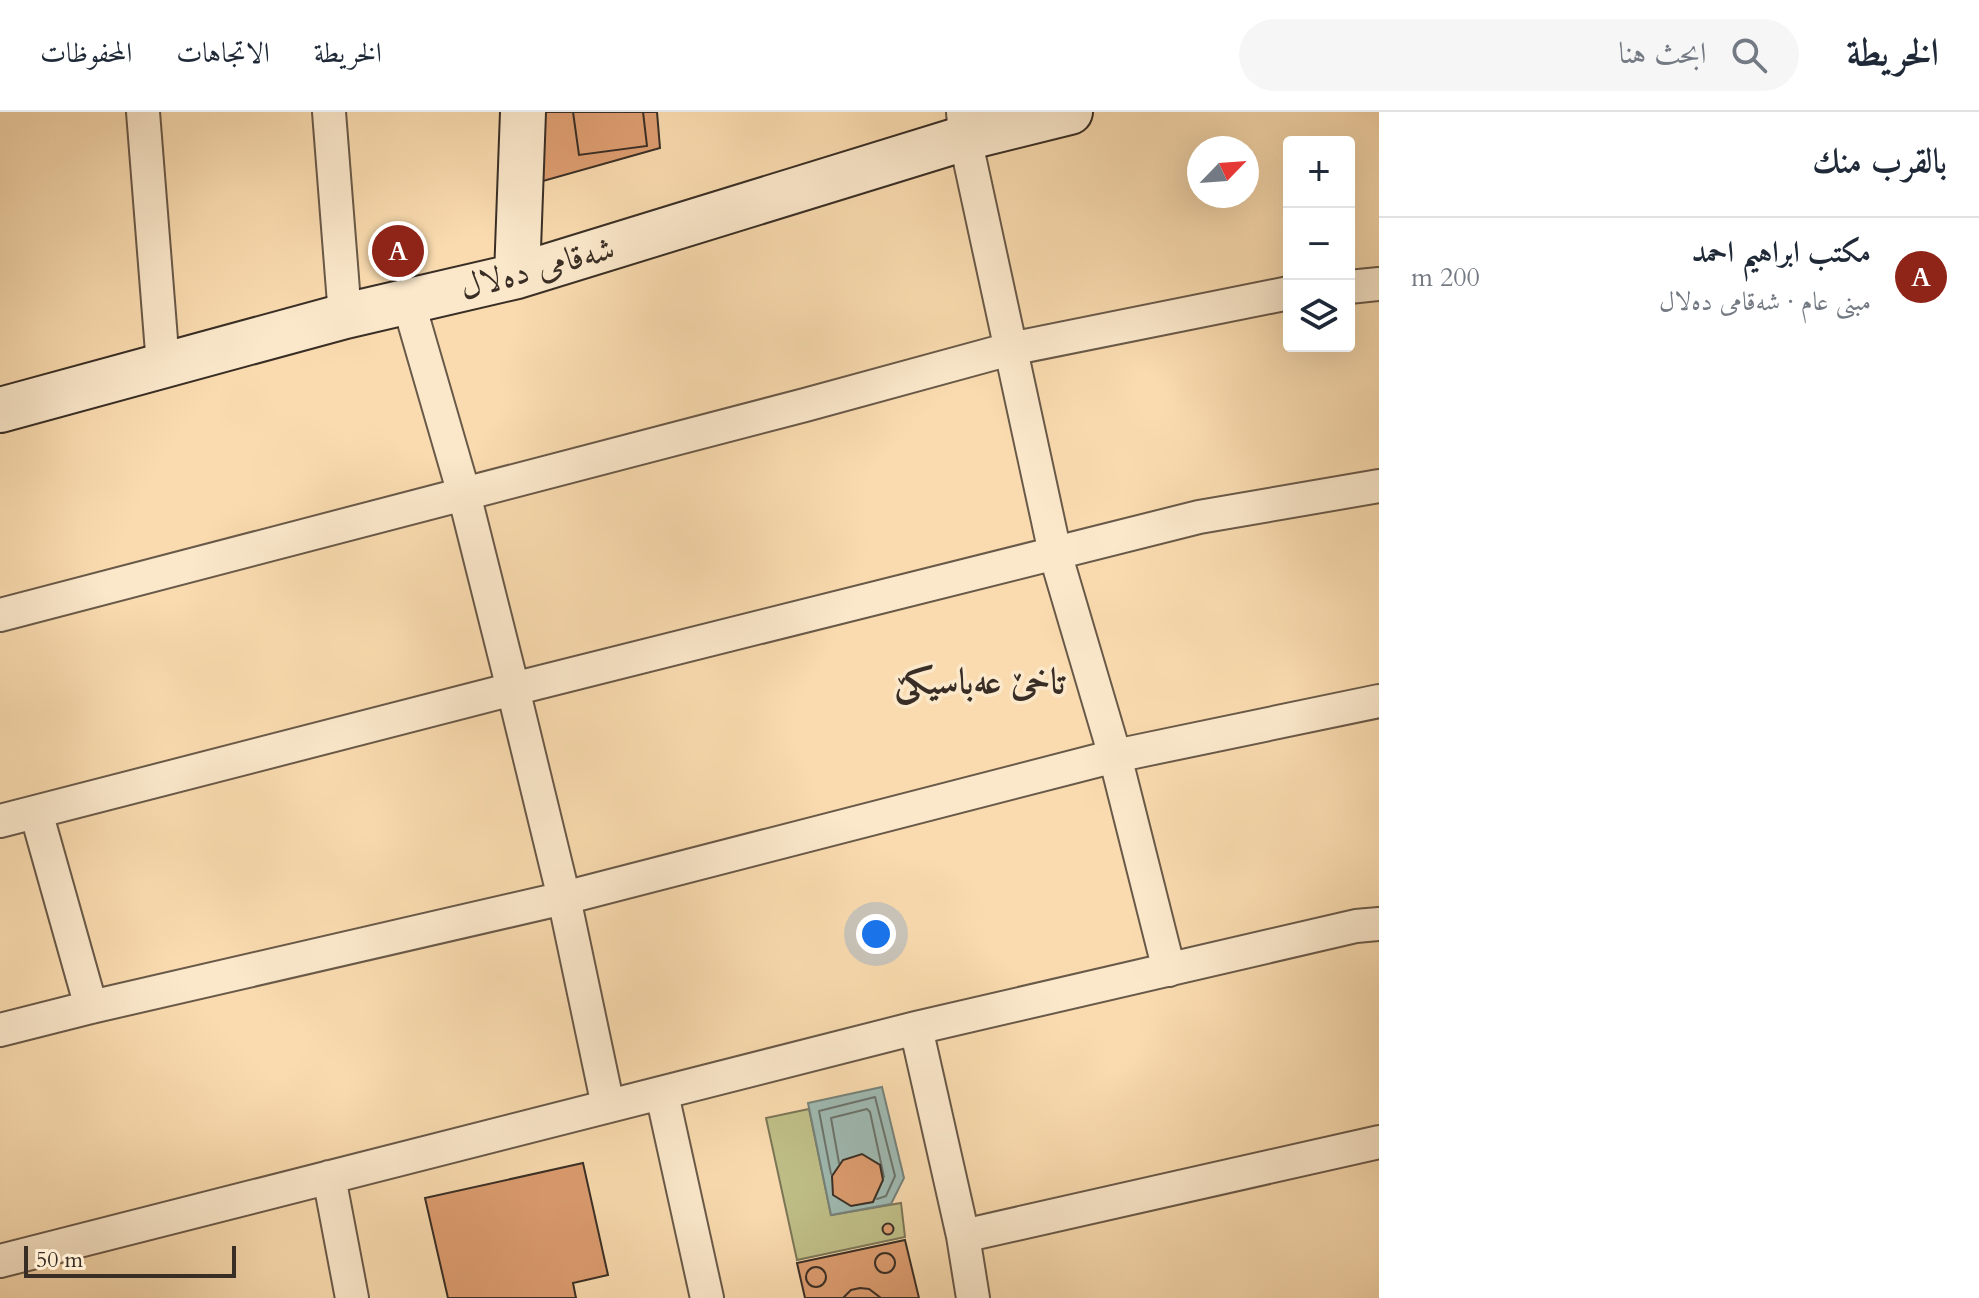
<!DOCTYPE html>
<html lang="ar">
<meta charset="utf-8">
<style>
body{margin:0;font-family:Cardo,Amiri,serif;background:#f6f6f7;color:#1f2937;direction:rtl}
.controls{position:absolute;right:24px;top:24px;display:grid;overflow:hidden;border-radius:8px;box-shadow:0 8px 32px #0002}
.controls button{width:72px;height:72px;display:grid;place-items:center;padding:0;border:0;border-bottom:2px solid #e0e1e3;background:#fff;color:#1f2937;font:40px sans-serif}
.compass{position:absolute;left:1187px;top:24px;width:72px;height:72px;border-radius:50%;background:#fff;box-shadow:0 8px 32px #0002;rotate:65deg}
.scale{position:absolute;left:24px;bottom:20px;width:212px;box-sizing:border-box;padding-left:8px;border:4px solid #392e25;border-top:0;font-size:22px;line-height:28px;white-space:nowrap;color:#392e25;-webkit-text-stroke:6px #fbe8cb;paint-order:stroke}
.you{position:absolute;left:876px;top:822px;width:28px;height:28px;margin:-20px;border:6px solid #fff;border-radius:50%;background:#1a73e8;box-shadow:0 0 0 12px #1a73e833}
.badge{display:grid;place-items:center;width:52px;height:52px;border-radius:50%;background:#8f2418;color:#fff;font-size:26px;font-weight:700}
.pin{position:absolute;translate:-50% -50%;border:4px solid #fff;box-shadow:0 2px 8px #0006}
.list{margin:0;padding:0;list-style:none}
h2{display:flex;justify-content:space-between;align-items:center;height:104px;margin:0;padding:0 32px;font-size:34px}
h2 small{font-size:26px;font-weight:400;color:#747a83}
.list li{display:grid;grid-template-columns:52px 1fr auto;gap:24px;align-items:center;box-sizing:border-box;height:120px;padding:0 32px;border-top:2px solid #e0e1e3}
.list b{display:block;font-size:30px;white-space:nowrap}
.list p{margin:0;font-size:26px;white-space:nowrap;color:#747a83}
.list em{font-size:26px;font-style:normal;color:#747a83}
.icon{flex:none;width:44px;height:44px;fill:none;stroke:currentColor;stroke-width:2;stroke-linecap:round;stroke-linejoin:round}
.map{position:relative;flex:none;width:1379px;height:1186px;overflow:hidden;direction:ltr}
header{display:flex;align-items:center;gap:48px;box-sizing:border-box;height:112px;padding:0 40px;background:#fff;border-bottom:2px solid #e0e1e3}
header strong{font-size:38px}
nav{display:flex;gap:44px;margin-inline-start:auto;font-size:28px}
.search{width:560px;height:72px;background:#f6f6f7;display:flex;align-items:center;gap:20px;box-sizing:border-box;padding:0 28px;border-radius:44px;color:#747a83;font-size:30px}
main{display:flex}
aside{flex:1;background:#fff}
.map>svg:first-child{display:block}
</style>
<header>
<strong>الخريطة</strong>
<div class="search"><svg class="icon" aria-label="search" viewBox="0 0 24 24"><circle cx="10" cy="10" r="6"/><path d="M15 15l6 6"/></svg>ابحث هنا</div>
<nav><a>الخريطة</a><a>الاتجاهات</a><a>المحفوظات</a></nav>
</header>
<main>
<aside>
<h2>بالقرب منك<small></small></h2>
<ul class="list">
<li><span class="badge">A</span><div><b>مكتب ابراهيم احمد</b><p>مبنى عام · شەقامی دەلال</p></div><em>200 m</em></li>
</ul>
</aside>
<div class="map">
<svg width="1379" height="1186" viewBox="0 0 1379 1186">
<rect width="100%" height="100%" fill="#f9dbaf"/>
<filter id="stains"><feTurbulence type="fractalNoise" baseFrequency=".0025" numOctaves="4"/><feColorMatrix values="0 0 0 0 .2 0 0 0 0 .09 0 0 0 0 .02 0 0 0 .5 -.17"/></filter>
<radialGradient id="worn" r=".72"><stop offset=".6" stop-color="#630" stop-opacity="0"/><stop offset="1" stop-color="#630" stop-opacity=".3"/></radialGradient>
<path fill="#c0bf88" stroke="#7c7656" stroke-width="2" d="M809,997L831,1103L901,1091L905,1125L797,1148L766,1006Z"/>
<path fill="#9fbab2" stroke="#76827a" stroke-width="2" d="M882,975L904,1066L891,1092L831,1103L808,991Z"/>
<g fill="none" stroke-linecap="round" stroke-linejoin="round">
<path stroke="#6c746c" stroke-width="2" d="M839,1051L831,1006L867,997L870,1000L884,1065
M831,1062L819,999L875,985L895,1064L886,1084L877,1087"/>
</g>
<path fill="#dd9d70" stroke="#392e25" stroke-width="2" d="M532,0H657L660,36L529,73Z
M573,0H643L647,34L579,43Z
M862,1042L880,1053L883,1068L873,1090L851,1094L833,1083L832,1064L843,1048Z
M583,1051L608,1163L573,1171L576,1186H448L425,1086Z
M882.5 1117a5.5 5.5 0 1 1 11 0a5.5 5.5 0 1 1-11 0Z
M905,1128L919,1186H805L797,1151Z
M875 1151a10 10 0 1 1 20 0a10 10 0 1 1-20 0Z
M806 1165a10 10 0 1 1 20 0a10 10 0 1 1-20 0Z
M860,1176L869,1177L881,1186H843L851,1178Z"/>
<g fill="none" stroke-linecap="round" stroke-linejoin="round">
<defs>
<path id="street" d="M143,0L163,253
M329,0L345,204
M963,0L965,26L1055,441L1115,644L1169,858
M1349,175L1379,172
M408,189L464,382L513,577L564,786L608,994
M0,503L805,293L1010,237L1289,181
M36,700L91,895
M0,709L513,577L1199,405L1379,374
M916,916L963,1124L973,1186
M0,918L91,895L564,786L1115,644L1379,589
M662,982L707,1186
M329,1065L352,1186
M963,1124L1379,1030
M0,1149L916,916L1356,814L1379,812"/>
<path id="secondary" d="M517,164L523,0
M0,298L345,204L517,164L965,26L1070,0"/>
</defs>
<use href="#street" stroke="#695948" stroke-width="36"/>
<use href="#secondary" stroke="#392e25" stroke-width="48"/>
<use href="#street" stroke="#fbe8cb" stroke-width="32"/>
<use href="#secondary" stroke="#fbe8cb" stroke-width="44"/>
</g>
<g text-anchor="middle" stroke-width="7" stroke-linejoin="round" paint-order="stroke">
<g font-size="34" fill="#392e25" stroke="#fbe8cb">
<text transform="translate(537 155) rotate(-15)" y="12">شەقامی دەلال</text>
</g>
<g font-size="36" font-weight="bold" fill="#392e25" stroke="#fbe8cb">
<text x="980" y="581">تاخێ عه‌باسيكێ</text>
</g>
</g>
<rect width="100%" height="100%" filter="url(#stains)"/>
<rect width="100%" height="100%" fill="url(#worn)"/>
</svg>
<div class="controls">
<button>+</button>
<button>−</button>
<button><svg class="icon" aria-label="layers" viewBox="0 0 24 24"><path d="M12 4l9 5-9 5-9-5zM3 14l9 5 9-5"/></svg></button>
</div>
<svg class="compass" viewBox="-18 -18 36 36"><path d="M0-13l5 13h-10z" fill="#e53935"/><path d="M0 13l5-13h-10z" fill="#747a83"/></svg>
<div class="scale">50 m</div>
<div class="you"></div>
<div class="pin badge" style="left:398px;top:139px">A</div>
</div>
</main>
